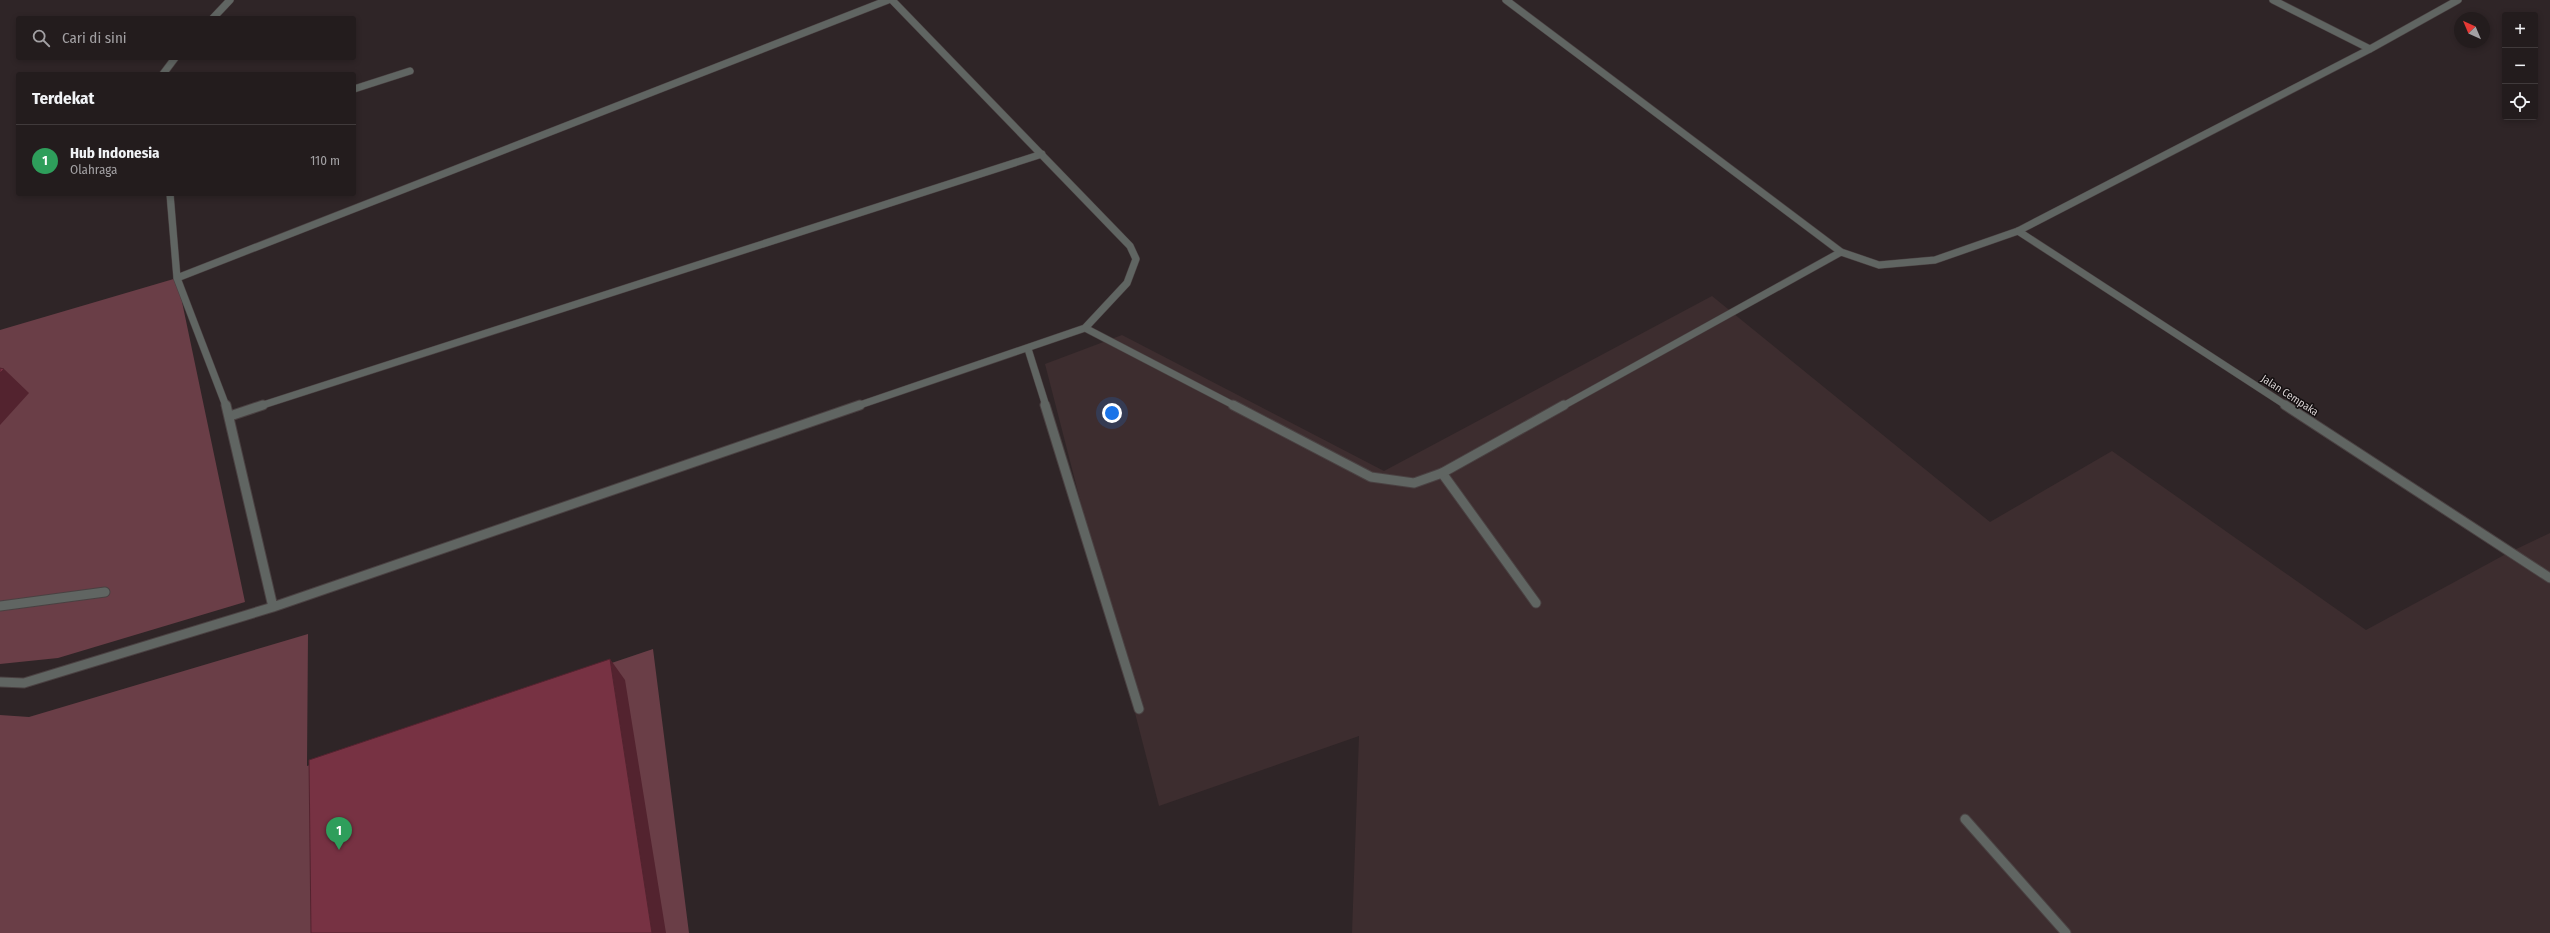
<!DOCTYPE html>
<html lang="id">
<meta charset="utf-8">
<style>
body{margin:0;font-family:"Fira Sans Condensed",sans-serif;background:#2f292a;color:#f1f3f6}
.controls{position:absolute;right:12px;top:12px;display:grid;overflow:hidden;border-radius:4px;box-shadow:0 2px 6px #0003}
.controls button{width:36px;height:36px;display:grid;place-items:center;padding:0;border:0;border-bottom:1px solid #403a3b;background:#231c1d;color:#f1f3f6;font:20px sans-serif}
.compass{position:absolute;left:2454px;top:12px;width:36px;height:36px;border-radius:50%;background:#231c1d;box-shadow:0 2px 6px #0003;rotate:316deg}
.you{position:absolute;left:1112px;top:413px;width:14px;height:14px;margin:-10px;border:3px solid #fff;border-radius:50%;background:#1a73e8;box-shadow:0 0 0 6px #1a73e833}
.badge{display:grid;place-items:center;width:26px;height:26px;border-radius:50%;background:#bca0f2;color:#fff;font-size:13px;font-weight:700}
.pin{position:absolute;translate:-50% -33px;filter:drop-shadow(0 1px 2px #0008)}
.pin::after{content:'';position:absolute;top:21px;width:14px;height:12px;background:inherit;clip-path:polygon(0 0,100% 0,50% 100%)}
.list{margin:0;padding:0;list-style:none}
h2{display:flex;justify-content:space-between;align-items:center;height:52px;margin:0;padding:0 16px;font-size:17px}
h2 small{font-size:13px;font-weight:400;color:#a3a1a4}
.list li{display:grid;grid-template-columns:26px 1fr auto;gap:12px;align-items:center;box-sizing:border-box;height:72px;padding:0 16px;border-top:1px solid #403a3b}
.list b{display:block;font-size:15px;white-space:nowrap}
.list p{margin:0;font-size:13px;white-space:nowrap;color:#a3a1a4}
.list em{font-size:13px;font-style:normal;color:#a3a1a4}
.icon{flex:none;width:22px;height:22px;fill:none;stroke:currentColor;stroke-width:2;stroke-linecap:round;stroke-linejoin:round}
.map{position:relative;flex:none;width:2550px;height:933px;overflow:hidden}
.search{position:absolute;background:#231c1d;box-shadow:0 2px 6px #0003;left:16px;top:16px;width:340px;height:44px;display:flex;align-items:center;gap:10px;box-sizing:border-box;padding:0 14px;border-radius:4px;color:#a3a1a4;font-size:15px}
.panel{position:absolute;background:#231c1d;box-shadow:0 2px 6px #0003;left:16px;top:72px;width:340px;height:124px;border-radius:4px}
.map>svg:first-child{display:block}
</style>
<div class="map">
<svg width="2550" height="933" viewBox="0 0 2550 933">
<rect width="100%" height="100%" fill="#2f2527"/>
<path fill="#3d2d2f" d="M1712,296L1990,522L2112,451L2366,630L2506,554L2550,533V933H1352L1359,736L1159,806L1045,364L1122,335L1384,471Z"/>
<path fill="#6a3e47" d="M177,278L245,602L58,658L0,664V330Z
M308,634L307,766L653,649L689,933H0V715L29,717Z"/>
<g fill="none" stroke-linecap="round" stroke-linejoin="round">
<defs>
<path id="lane-far1" d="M1028,349L1046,406"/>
<path id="lane" d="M1045,405L1139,709
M1442,473L1536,603
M0,606L105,592
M1965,819L2066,933"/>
<path id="street-far1" d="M1506,0L1841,252L1879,265L1935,260L2018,231L2370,49L2458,0
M2273,0L2370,49
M213,18L230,0
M163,74L175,58
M354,89L410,71
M170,194L177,278L226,406
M2018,231L2287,406
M177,278L888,0
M1085,328L1235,406
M260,406L1042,154
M857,406L1085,328L1127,283L1136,259L1130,246L892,0
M1563,406L1841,252"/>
<path id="street" d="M226,405L273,607
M1233,405L1371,477L1414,483L1442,473L1564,405
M2285,405L2550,578
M230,416L263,405
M0,682L24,683L273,607L860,405"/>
</defs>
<use href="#lane-far1" stroke="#4a4142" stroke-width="8"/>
<use href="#lane" stroke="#4a4142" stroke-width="11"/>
<use href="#street-far1" stroke="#4a4142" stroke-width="8"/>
<use href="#street" stroke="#4a4142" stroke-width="11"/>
<use href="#lane-far1" stroke="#606562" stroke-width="7"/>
<use href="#lane" stroke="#606562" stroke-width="9"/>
<use href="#street-far1" stroke="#606562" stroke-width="7"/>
<use href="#street" stroke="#606562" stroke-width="9"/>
</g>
<path fill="#53232f" d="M4,369L29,393L0,425V373Z
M610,659L625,680L666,933H652Z"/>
<path fill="#773243" stroke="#53232f" d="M0,368L4,369L0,373Z
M610,659L652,933H311L309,760Z"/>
<g text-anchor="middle" stroke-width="3" stroke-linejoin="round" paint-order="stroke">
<g font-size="11" fill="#d8d1d2" stroke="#140f10">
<text transform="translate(2290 395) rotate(33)" y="4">Jalan Cempaka</text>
</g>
</g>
</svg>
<div class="controls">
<button>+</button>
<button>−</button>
<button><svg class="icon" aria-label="locate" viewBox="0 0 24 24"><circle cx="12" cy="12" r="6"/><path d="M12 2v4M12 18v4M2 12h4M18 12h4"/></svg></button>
</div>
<svg class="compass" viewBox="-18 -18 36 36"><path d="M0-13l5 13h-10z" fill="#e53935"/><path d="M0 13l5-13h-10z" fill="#a3a1a4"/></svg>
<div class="you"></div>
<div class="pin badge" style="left:339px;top:850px;background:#2e9e5b">1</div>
<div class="search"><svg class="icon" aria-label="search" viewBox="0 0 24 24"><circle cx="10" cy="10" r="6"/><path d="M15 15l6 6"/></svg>Cari di sini</div>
<section class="panel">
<h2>Terdekat<small></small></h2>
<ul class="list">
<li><span class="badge" style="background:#2e9e5b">1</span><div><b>Hub Indonesia</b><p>Olahraga</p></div><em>110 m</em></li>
</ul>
</section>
</div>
